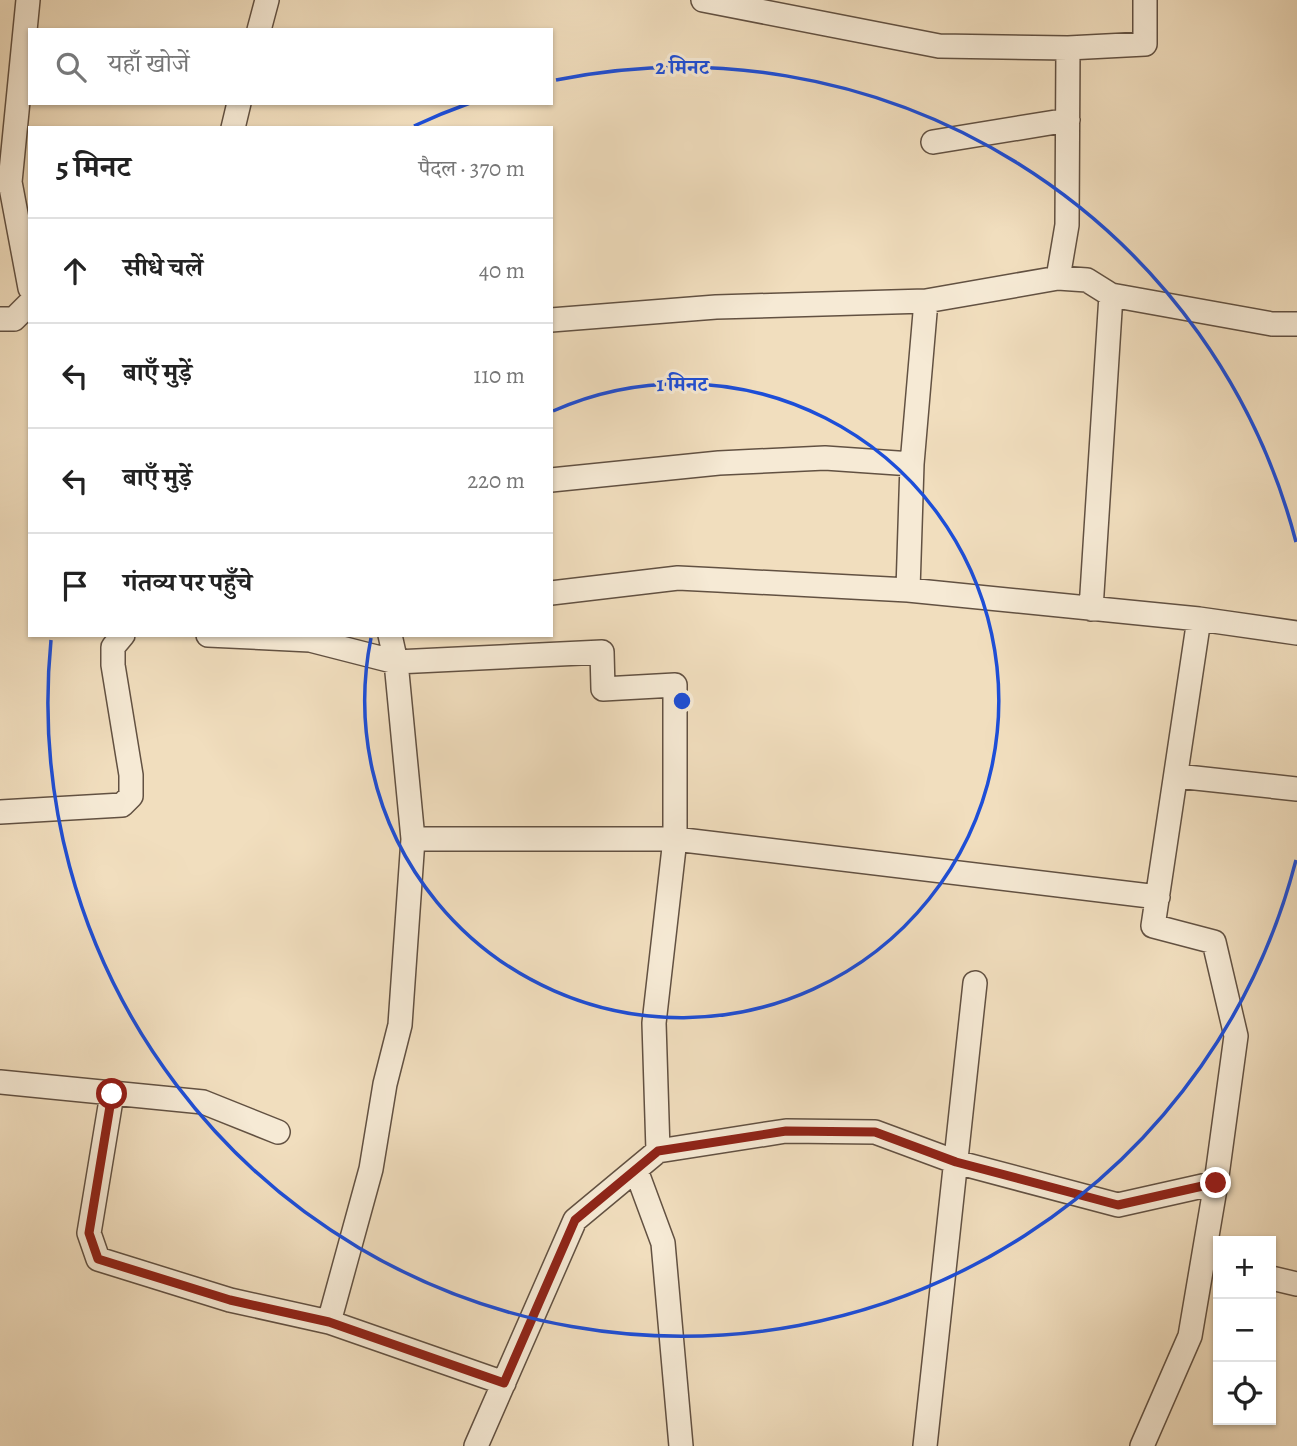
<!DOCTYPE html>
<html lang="hi">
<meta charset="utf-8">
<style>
body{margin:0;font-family:Alegreya,"Noto Serif Devanagari",serif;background:#f2f2f2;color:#222}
.controls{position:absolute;right:21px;bottom:21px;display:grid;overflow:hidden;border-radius:0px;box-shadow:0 2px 5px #0004}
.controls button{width:63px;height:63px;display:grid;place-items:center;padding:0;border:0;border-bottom:2px solid #e0e0e0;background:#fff;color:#222;font:35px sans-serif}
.stop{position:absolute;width:21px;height:21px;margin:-16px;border:5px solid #8f2418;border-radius:50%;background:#fff}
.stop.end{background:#8f2418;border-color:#fff;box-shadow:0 2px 7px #0008}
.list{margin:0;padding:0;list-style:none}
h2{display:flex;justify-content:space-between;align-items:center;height:91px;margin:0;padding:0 28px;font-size:30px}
h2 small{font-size:23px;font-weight:400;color:#767676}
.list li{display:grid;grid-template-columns:46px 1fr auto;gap:21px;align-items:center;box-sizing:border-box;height:105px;padding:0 28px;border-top:2px solid #e0e0e0}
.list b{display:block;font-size:26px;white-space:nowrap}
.list em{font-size:23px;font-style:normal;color:#767676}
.icon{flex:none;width:38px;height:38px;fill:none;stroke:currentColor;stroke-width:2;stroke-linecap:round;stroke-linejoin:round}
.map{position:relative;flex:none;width:1297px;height:1446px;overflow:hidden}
.search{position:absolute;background:#fff;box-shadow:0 2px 5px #0004;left:28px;top:28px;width:525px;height:77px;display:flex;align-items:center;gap:18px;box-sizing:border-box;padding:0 24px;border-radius:0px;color:#767676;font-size:26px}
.panel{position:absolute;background:#fff;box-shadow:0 2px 5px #0004;left:28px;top:126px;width:525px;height:511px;border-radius:0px}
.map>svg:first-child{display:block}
</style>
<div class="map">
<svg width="1297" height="1446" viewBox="0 0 1297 1446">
<rect width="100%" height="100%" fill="#f1debe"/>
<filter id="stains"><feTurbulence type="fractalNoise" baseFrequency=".00286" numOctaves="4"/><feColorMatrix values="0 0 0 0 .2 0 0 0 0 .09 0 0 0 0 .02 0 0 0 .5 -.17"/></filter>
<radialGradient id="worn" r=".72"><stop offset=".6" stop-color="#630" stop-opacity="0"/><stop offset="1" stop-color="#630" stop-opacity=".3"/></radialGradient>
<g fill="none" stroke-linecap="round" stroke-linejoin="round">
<defs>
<path id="street" d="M703,0L939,46L1068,48L1145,44V0
M259,30L267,0
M233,128L239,103
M933,142L1068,120
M0,181L10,182L28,0
M10,182L30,288
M1058,278L1067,225L1068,48
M0,319H14L30,303
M551,320L716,307L926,301L1058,278L1087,280L1111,295L1272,324H1297
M551,480L719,463L825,458L912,464
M908,590L912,464L926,301
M551,593L678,578L718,580L908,590L1199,619L1297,633
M1091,609L1111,295
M208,635L310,640L396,662L602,652L603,689L675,685V839L654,1023L658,1151L575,1220L476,1446
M1177,776L1297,789
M0,812L122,805L131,796V775L113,665V647L123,635
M413,839H675L1158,897
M0,1082L203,1102L278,1132
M112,1094L89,1233L98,1259L230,1300L329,1322L504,1383
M658,1151L786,1131L875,1132L956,1162L1118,1205L1216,1183
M636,1170L663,1243L681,1446
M1271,1278L1297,1284
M329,1322L371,1169L385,1084L400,1025L413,839L396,662L390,635
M925,1446L975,983
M1142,1446L1190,1336L1216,1183L1236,1036L1214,942L1153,926L1199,619"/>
</defs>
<use href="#street" stroke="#625142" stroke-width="26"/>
<use href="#street" stroke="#f6ead5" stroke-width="23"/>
</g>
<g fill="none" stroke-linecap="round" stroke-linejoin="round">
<path stroke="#8f2418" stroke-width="9" d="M112,1094L89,1233L98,1259L230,1300L329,1322L504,1383L575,1220L658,1151L786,1131L875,1132L956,1162L1118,1205L1216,1183"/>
</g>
<g fill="none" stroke="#1d4ed8" stroke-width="3.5">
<path d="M553 411A317 317 0 1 1 371 638"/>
<path d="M1296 860A634 634 0 0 1 51 640M414 126A634 634 0 0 1 470 103M556 80A634 634 0 0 1 1296 542"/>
</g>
<circle cx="682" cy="701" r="10" fill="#1d4ed8" stroke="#f6ead5" stroke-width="3.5"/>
<g font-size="21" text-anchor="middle" font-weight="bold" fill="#1d4ed8" stroke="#f6ead5" stroke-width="6" stroke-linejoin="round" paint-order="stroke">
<text x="682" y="74">2 मिनट</text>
<text x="682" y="391">1 मिनट</text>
</g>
<rect width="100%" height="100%" filter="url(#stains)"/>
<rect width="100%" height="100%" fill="url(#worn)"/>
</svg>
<div class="controls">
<button>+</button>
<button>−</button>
<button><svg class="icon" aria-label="locate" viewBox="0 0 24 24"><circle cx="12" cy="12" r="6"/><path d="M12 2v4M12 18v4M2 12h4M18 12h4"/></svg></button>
</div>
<div class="stop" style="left:112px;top:1094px"></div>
<div class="stop end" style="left:1216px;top:1183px"></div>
<div class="search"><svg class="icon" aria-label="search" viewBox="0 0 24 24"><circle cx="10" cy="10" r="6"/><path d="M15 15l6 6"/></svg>यहाँ खोजें</div>
<section class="panel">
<h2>5 मिनट<small>पैदल · 370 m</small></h2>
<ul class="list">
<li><svg class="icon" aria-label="ahead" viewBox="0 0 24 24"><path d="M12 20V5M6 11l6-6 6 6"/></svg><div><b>सीधे चलें</b></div><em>40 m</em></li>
<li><svg class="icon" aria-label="left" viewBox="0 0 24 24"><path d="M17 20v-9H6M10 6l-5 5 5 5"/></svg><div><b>बाएँ मुड़ें</b></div><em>110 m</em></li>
<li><svg class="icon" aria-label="left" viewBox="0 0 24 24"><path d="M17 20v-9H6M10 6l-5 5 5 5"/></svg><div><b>बाएँ मुड़ें</b></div><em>220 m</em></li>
<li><svg class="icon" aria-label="arrive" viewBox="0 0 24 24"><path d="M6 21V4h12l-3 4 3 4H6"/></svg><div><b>गंतव्य पर पहुँचे</b></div></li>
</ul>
</section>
</div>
